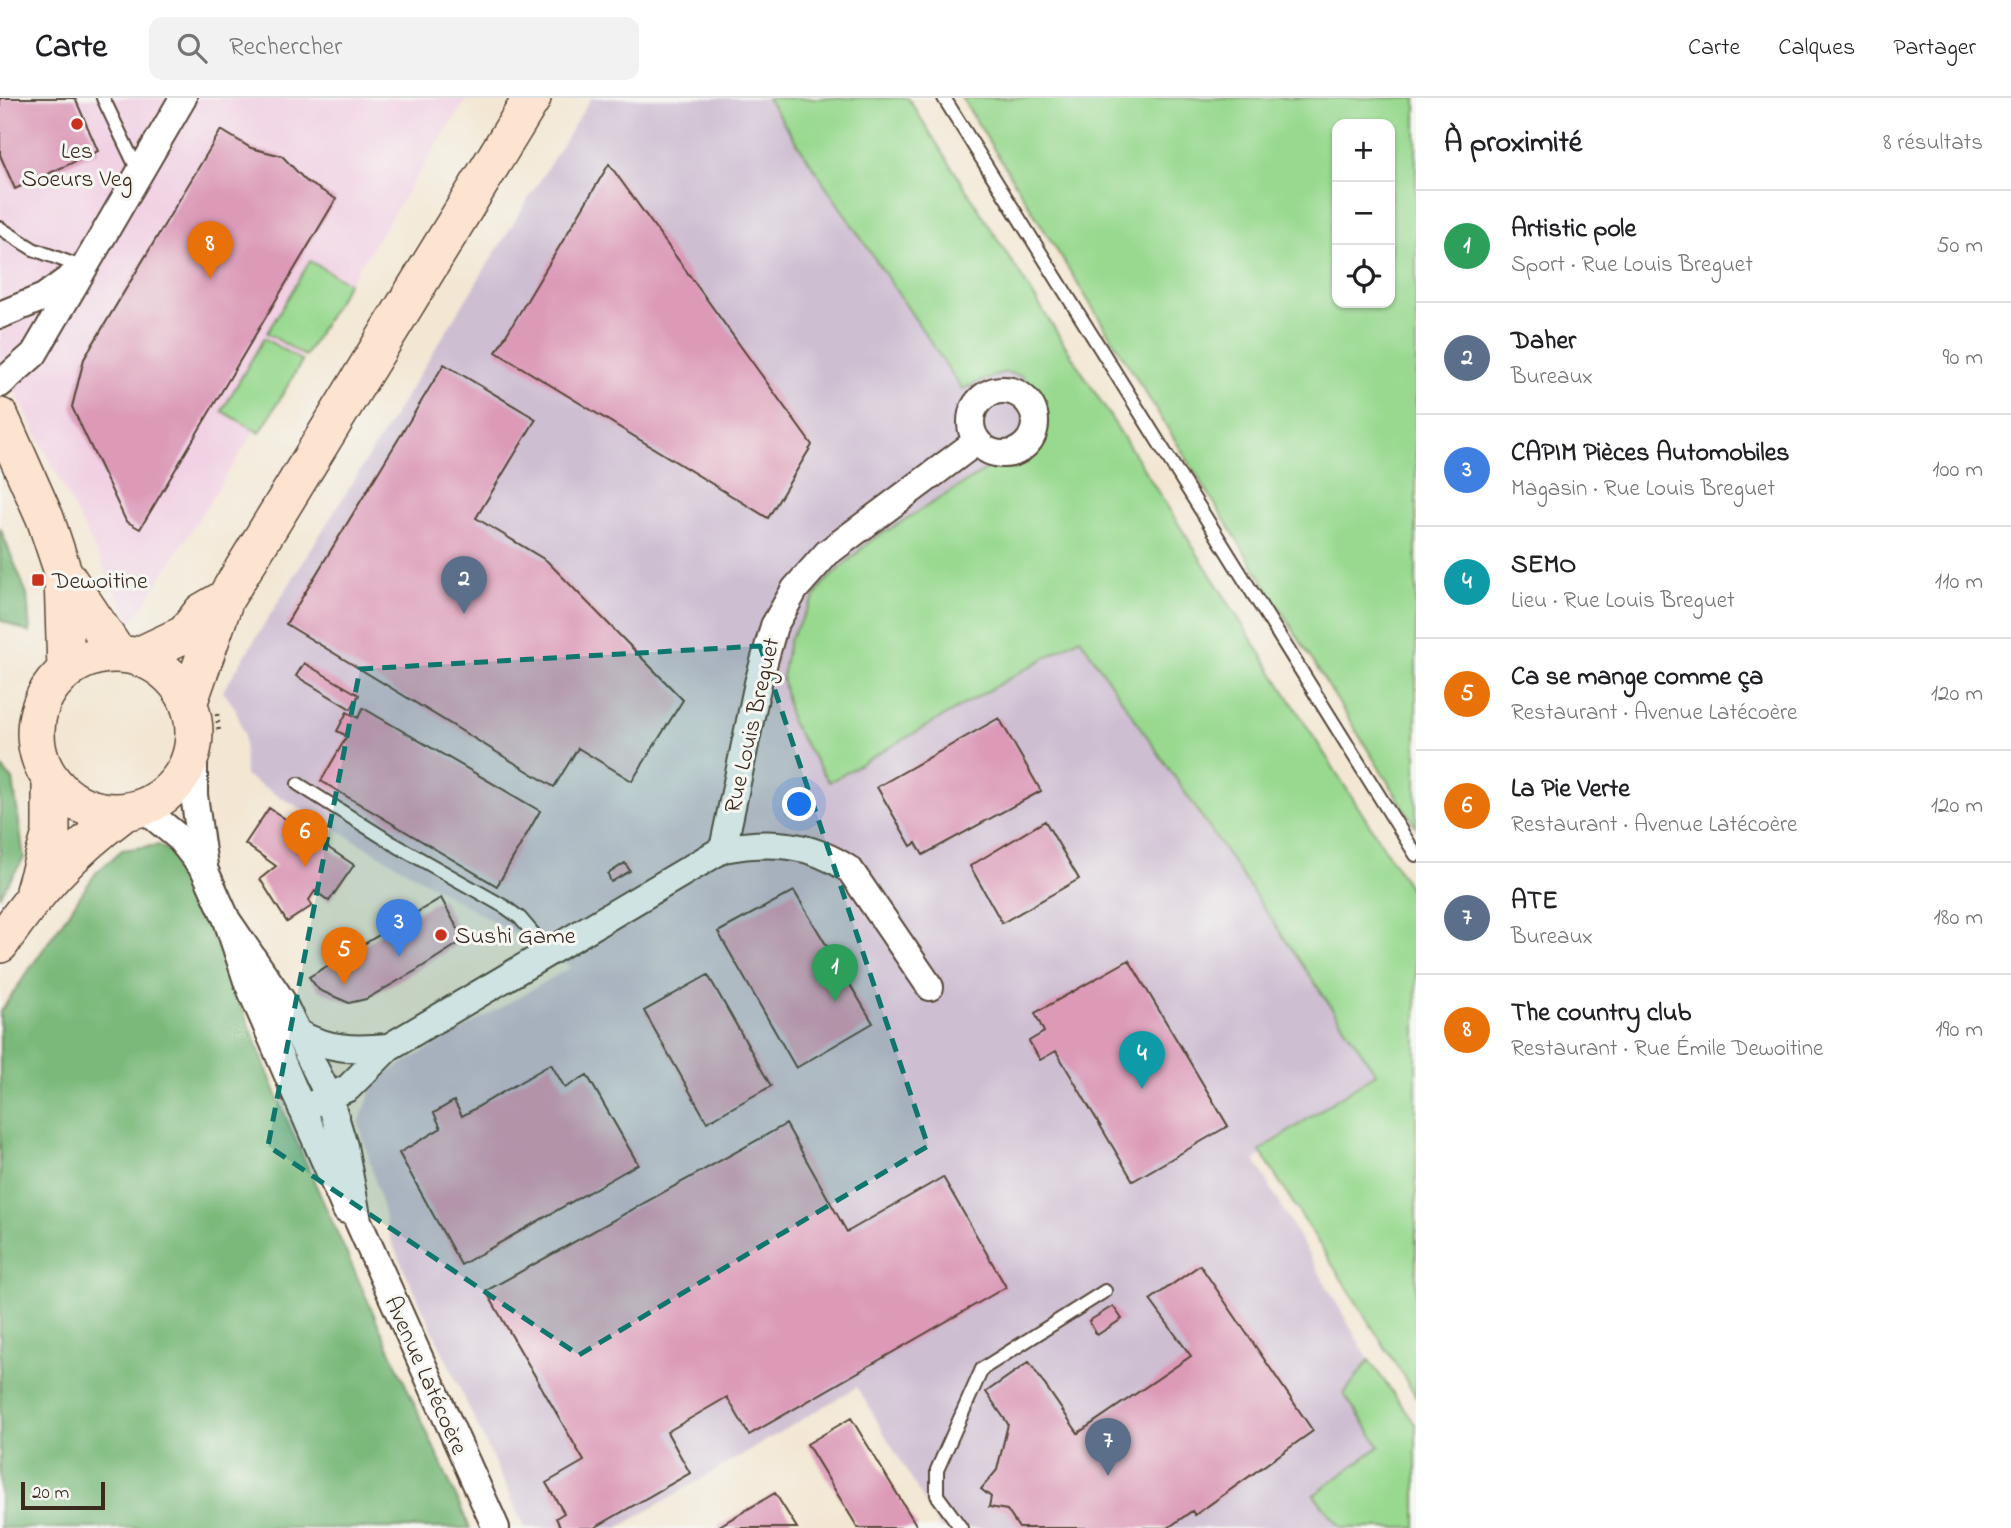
<!DOCTYPE html>
<html lang="fr">
<meta charset="utf-8">
<style>
body{margin:0;font-family:"Indie Flower",sans-serif;background:#f2f2f2;color:#202124}
.controls{position:absolute;right:21px;top:21px;display:grid;overflow:hidden;border-radius:14px;box-shadow:0 2px 5px #0004}
.controls button{width:63px;height:63px;display:grid;place-items:center;padding:0;border:0;border-bottom:2px solid #e0e0e0;background:#fff;color:#202124;font:35px sans-serif}
.scale{position:absolute;left:21px;bottom:18px;width:84px;box-sizing:border-box;padding-left:7px;border:4px solid #3b2a1e;border-top:0;font-size:19px;line-height:24px;white-space:nowrap;color:#3b2a1e;-webkit-text-stroke:5px #f6f6f2;paint-order:stroke}
.you{position:absolute;left:800px;top:707px;width:24px;height:24px;margin:-18px;border:5px solid #fff;border-radius:50%;background:#1a73e8;box-shadow:0 0 0 10px #1a73e833}
.badge{display:grid;place-items:center;width:46px;height:46px;border-radius:50%;background:#0f766e;color:#fff;font-size:23px;font-weight:700}
.pin{position:absolute;translate:-50% -58px;filter:drop-shadow(0 2px 4px #0008)}
.pin::after{content:'';position:absolute;top:37px;width:24px;height:21px;background:inherit;clip-path:polygon(0 0,100% 0,50% 100%)}
.list{margin:0;padding:0;list-style:none}
h2{display:flex;justify-content:space-between;align-items:center;height:91px;margin:0;padding:0 28px;font-size:30px}
h2 small{font-size:23px;font-weight:400;color:#757577}
.list li{display:grid;grid-template-columns:46px 1fr auto;gap:21px;align-items:center;box-sizing:border-box;height:112px;padding:0 28px;border-top:2px solid #e0e0e0}
.list b{display:block;font-size:26px;white-space:nowrap}
.list p{margin:0;font-size:23px;white-space:nowrap;color:#757577}
.list em{font-size:23px;font-style:normal;color:#757577}
.icon{flex:none;width:38px;height:38px;fill:none;stroke:currentColor;stroke-width:2;stroke-linecap:round;stroke-linejoin:round}
.map{position:relative;flex:none;width:1416px;height:1430px;overflow:hidden}
header{display:flex;align-items:center;gap:42px;box-sizing:border-box;height:98px;padding:0 35px;background:#fff;border-bottom:2px solid #e0e0e0}
header strong{font-size:33px}
nav{display:flex;gap:38px;margin-inline-start:auto;font-size:24px}
.search{width:490px;height:63px;background:#f2f2f2;display:flex;align-items:center;gap:18px;box-sizing:border-box;padding:0 24px;border-radius:14px;color:#757577;font-size:26px}
main{display:flex}
aside{flex:1;background:#fff}
.map>svg:first-child{display:block}
</style>
<header>
<strong>Carte</strong>
<div class="search"><svg class="icon" aria-label="search" viewBox="0 0 24 24"><circle cx="10" cy="10" r="6"/><path d="M15 15l6 6"/></svg>Rechercher</div>
<nav><a>Carte</a><a>Calques</a><a>Partager</a></nav>
</header>
<main>
<div class="map">
<svg width="1416" height="1430" viewBox="0 0 1416 1430">
<rect width="100%" height="100%" fill="#f6f6f2"/>
<filter id="ink" filterUnits="userSpaceOnUse"><feTurbulence type="fractalNoise" baseFrequency=".0143" numOctaves="2"/><feDisplacementMap in="SourceGraphic" scale="14" xChannelSelector="R" yChannelSelector="G"/><feConvolveMatrix kernelMatrix="1 2 1 2 8 2 1 2 1" color-interpolation-filters="sRGB"/></filter>
<filter id="wash" filterUnits="userSpaceOnUse"><feTurbulence type="fractalNoise" baseFrequency=".00686" numOctaves="4" result="noise"/><feDisplacementMap in="SourceGraphic" scale="28" xChannelSelector="R" yChannelSelector="G"/><feGaussianBlur stdDeviation="1.57" result="paint"/><feColorMatrix in="noise" values="0 0 0 0 0 0 0 0 0 0 0 0 0 0 0 0 0 1.4 0 .05"/><feComposite in="paint" operator="in"/></filter>
<g filter="url(#wash)">
<rect width="100%" height="100%" fill="#f3e7d3"/>
<path fill="#f1d0e3" d="M0,0H467L132,525L0,263Z"/>
<path fill="#cebed1" d="M591,0H853L1416,831V952L1255,1062L1369,1262L1416,1328V1430H940L857,1289L618,1430H525L392,1145L359,1025L376,981L571,869L245,678L244,636L235,610L223,593Z"/>
<path fill="#98d98f" stroke="#6a8256" stroke-width="2" fill-rule="evenodd" d="M767,0H908L1416,800V1298L1260,1053L1376,975L1080,540L829,684L791,624L782,579L789,542L823,486L869,444L989,370L1036,356C1056,323 1042,306 1022,278L1004,274L962,291Z
M962,0H1416V729ZM1337,26H1390V205H1337Z
M310,163L348,185L305,258L267,235Z
M264,240L302,263L260,335L222,313Z
M1369,1262L1416,1327V1430H1341L1314,1397L1380,1348L1344,1296Z"/>
<path fill="#7ab97a" stroke="#5a724c" stroke-width="2" d="M0,430L27,496L30,535L0,522Z
M0,668L13,682L24,760L0,797Z
M159,747L175,757L211,833L291,1032L470,1430H0V914L96,775L122,752Z"/>
<g id="blocks">
<path fill="#dc9ab7" d="M0,0H75L98,53L15,91L0,57Z
M221,32L251,50L282,58L306,83L336,101L140,431L126,423L72,309L84,261Z
M609,66L812,347L768,420L496,254Z
M444,266L536,321L476,420L547,463L683,602L632,683L578,650L554,689L286,526Z
M304,565L359,597L351,611L296,578Z
M363,610L540,713L497,788L321,683L347,638L337,633L347,614L358,620Z
M999,620L1041,693L923,757L916,745L911,748L877,689Z
M269,710L354,767L329,803L315,793L309,802L312,808L287,824L260,781L276,768L245,746Z
M1045,723L1079,781L1002,825L970,768Z
M625,765L630,773L611,784L608,776Z
M794,793L873,925L796,970L718,834Z
M441,800L464,842L417,872L366,901L349,905L319,892L309,879Z
M1129,862L1228,1028L1133,1083L1056,953L1040,962L1029,943L1044,934L1035,915Z
M708,877L771,988L707,1024L644,913Z
M551,966L565,990L587,977L638,1066L461,1167L399,1055L441,1030L434,1015L454,1003L462,1018Z
M786,1026L847,1134L943,1079L1006,1189L749,1337L727,1299L667,1334L690,1375L594,1430H561L556,1420L564,1415L546,1385L584,1363L486,1193Z
M1200,1167L1313,1333L1195,1417L1192,1413L1168,1430H1019L1007,1412L989,1409L991,1399L981,1391L997,1372L1008,1326L986,1294L1029,1264L1078,1335L1191,1258L1150,1202Z
M1113,1208L1122,1221L1097,1237L1089,1223Z
M851,1320L918,1430H858L807,1346Z
M775,1395L797,1430H716Z"/>
</g>
</g>
<g filter="url(#ink)">
<use href="#blocks" fill-opacity="0" stroke="#574639" stroke-width="2"/>
<g fill="none" stroke-linecap="round" stroke-linejoin="round">
<defs>
<path id="lane" d="M103,0L139,75
M944,0L1416,757
M0,130L33,151L84,170
M298,686L392,745L505,809L520,820L549,854
M961,1430L937,1397V1372L982,1271L1105,1193"/>
<path id="street" d="M0,217L44,199L77,175
M0,286L34,256L183,0
M971 324a32 32 0 1 1 64 0a32 32 0 1 1-64 0Z
M194,648V697L204,768
M143,710L178,739L205,773L227,822L247,883L346,1112
M723,751C769,742 811,745 850,772L930,889
M227,822L282,903L329,999L344,1048L358,1123L496,1430
M298,935C328,952 355,952 389,949
M302,1011L348,990L389,949L723,751L758,585L774,528L795,491L827,455L976,344"/>
<path id="secondary" d="M0,319L45,420L63,474L117,555
M63,479L66,572
M36 635a79 79 0 1 1 158 0a79 79 0 1 1-158 0Z
M138,558L185,536L202,514L221,503
M189,603L225,501L532,0
M34,793L51,735V684
M0,846C35,794 71,754 122,716"/>
</defs>
<use href="#lane" stroke="#574639" stroke-width="16"/>
<use href="#street" stroke="#574639" stroke-width="30"/>
<use href="#secondary" stroke="#574639" stroke-width="40"/>
<path stroke="#574639" stroke-width="4.5" stroke-dasharray="2 5" stroke-linecap="butt" d="M217,616L219,635"/>
<use href="#lane" stroke="#fff" stroke-width="12"/>
<use href="#street" stroke="#fff" stroke-width="26"/>
<use href="#secondary" stroke="#fde4d0" stroke-width="37"/>
</g>
</g>
<path fill="#0f766e" fill-opacity="0.2" stroke="#0f766e" stroke-width="5" stroke-dasharray="14 9" stroke-linejoin="round" d="M760,548L928,1048L579,1257L268,1048L360,571Z"/>
<g fill="#c8321e" stroke="#f6f6f2" stroke-width="2.5">
<circle cx="77" cy="26" r="7"/>
<rect x="31" y="475" width="14" height="14" rx="3.5"/>
<circle cx="441" cy="837" r="7"/>
</g>
<g text-anchor="middle" stroke-width="6" stroke-linejoin="round" paint-order="stroke">
<g font-size="24" fill="#3b2a1e" stroke="#f6f6f2" text-anchor="start">
<text x="77" y="60" text-anchor="middle">Les<tspan x="77" dy="28">Soeurs Veg</tspan></text>
<text x="52" y="490">Dewoitine</text>
<text x="455" y="845">Sushi Game</text>
</g>
<g font-size="24" fill="#3b2a1e" stroke="#f6f6f2">
<text transform="translate(751 627) rotate(-77)" y="8">Rue Louis Breguet</text>
<text transform="translate(427 1277) rotate(66)" y="8">Avenue Latécoère</text>
</g>
</g>
</svg>
<div class="controls">
<button>+</button>
<button>−</button>
<button><svg class="icon" aria-label="locate" viewBox="0 0 24 24"><circle cx="12" cy="12" r="6"/><path d="M12 2v4M12 18v4M2 12h4M18 12h4"/></svg></button>
</div>
<div class="scale">20 m</div>
<div class="you"></div>
<div class="pin badge" style="left:835px;top:904px;background:#2e9e5b">1</div>
<div class="pin badge" style="left:464px;top:516px;background:#5c6f8a">2</div>
<div class="pin badge" style="left:399px;top:859px;background:#3f7fe0">3</div>
<div class="pin badge" style="left:1142px;top:991px;background:#0f9aa8">4</div>
<div class="pin badge" style="left:344px;top:887px;background:#e8710a">5</div>
<div class="pin badge" style="left:305px;top:769px;background:#e8710a">6</div>
<div class="pin badge" style="left:1108px;top:1378px;background:#5c6f8a">7</div>
<div class="pin badge" style="left:210px;top:181px;background:#e8710a">8</div>
</div>
<aside>
<h2>À proximité<small>8 résultats</small></h2>
<ul class="list">
<li><span class="badge" style="background:#2e9e5b">1</span><div><b>Artistic pole</b><p>Sport · Rue Louis Breguet</p></div><em>50 m</em></li>
<li><span class="badge" style="background:#5c6f8a">2</span><div><b>Daher</b><p>Bureaux</p></div><em>90 m</em></li>
<li><span class="badge" style="background:#3f7fe0">3</span><div><b>CAPIM Pièces Automobiles</b><p>Magasin · Rue Louis Breguet</p></div><em>100 m</em></li>
<li><span class="badge" style="background:#0f9aa8">4</span><div><b>SEMO</b><p>Lieu · Rue Louis Breguet</p></div><em>110 m</em></li>
<li><span class="badge" style="background:#e8710a">5</span><div><b>Ca se mange comme ça</b><p>Restaurant · Avenue Latécoère</p></div><em>120 m</em></li>
<li><span class="badge" style="background:#e8710a">6</span><div><b>La Pie Verte</b><p>Restaurant · Avenue Latécoère</p></div><em>120 m</em></li>
<li><span class="badge" style="background:#5c6f8a">7</span><div><b>ATE</b><p>Bureaux</p></div><em>180 m</em></li>
<li><span class="badge" style="background:#e8710a">8</span><div><b>The country club</b><p>Restaurant · Rue Émile Dewoitine</p></div><em>190 m</em></li>
</ul>
</aside>
</main>
